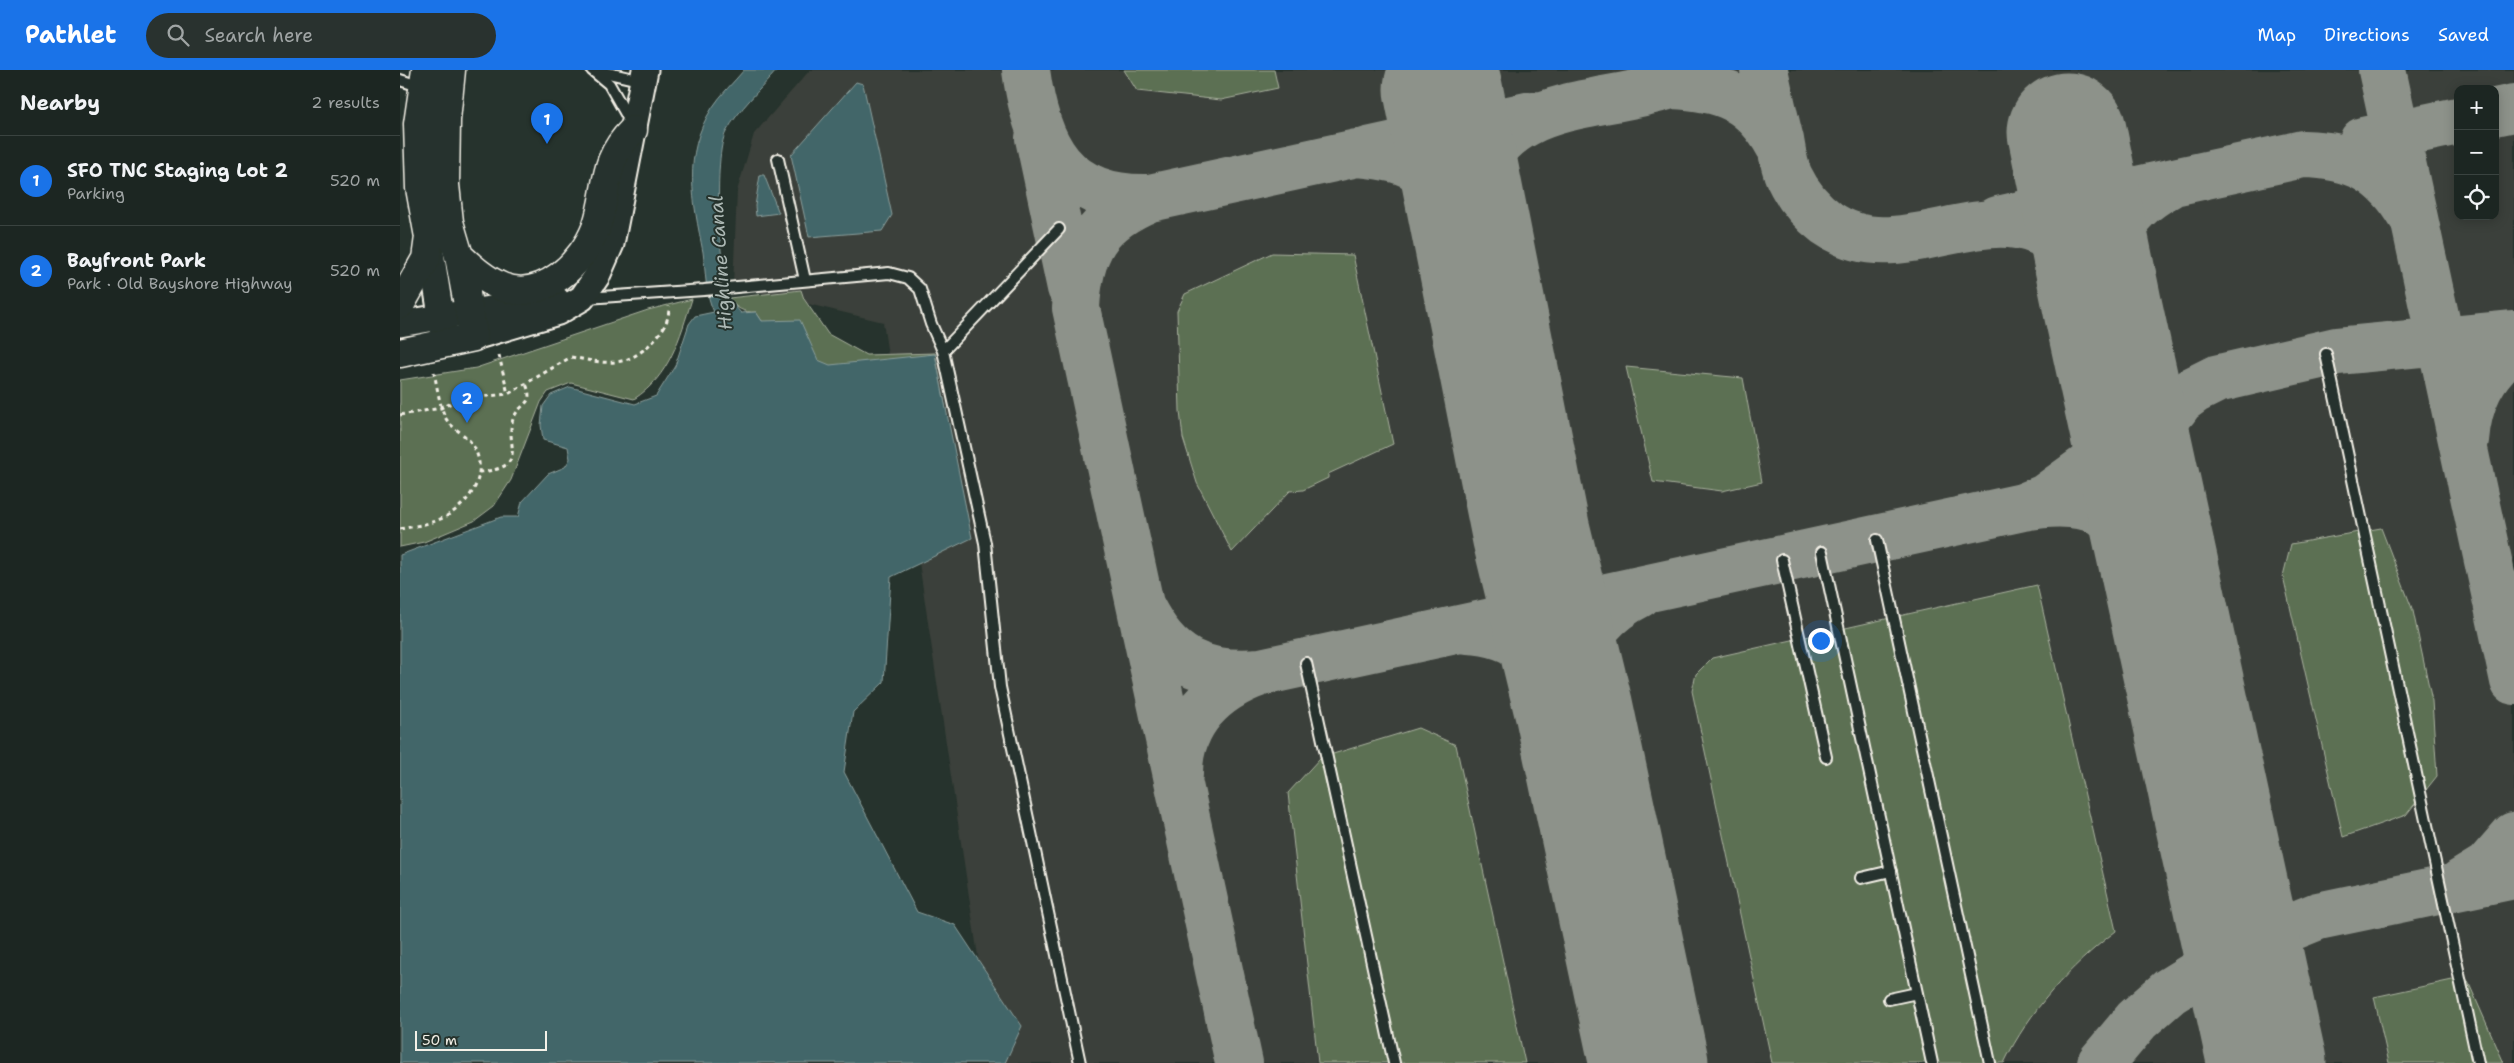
<!DOCTYPE html>
<meta charset="utf-8">
<style>
body{margin:0;font-family:"Shantell Sans",sans-serif;background:#29322f;color:#f1f3f6}
.controls{position:absolute;right:15px;top:15px;display:grid;overflow:hidden;border-radius:10px;box-shadow:0 2px 12px #0003}
.controls button{width:45px;height:45px;display:grid;place-items:center;padding:0;border:0;border-bottom:1px solid #3a4340;background:#1c2622;color:#f1f3f6;font:25px sans-serif}
.scale{position:absolute;left:15px;bottom:12px;width:132px;box-sizing:border-box;padding-left:5px;border:2px solid #f4f1e8;border-top:0;font-size:14px;line-height:18px;white-space:nowrap;color:#f4f1e8;-webkit-text-stroke:4px #26332d;paint-order:stroke}
.you{position:absolute;left:1420px;top:570px;width:18px;height:18px;margin:-12px;border:4px solid #fff;border-radius:50%;background:#1a73e8;box-shadow:0 0 0 8px #1a73e833}
.badge{display:grid;place-items:center;width:32px;height:32px;border-radius:50%;background:#1a73e8;color:#fff;font-size:16px;font-weight:700}
.pin{position:absolute;translate:-50% -41px;filter:drop-shadow(0 1px 2px #0008)}
.pin::after{content:'';position:absolute;top:26px;width:18px;height:15px;background:inherit;clip-path:polygon(0 0,100% 0,50% 100%)}
.list{margin:0;padding:0;list-style:none}
h2{display:flex;justify-content:space-between;align-items:center;height:65px;margin:0;padding:0 20px;font-size:21px}
h2 small{font-size:16px;font-weight:400;color:#a0a5a5}
.list li{display:grid;grid-template-columns:32px 1fr auto;gap:15px;align-items:center;box-sizing:border-box;height:90px;padding:0 20px;border-top:1px solid #3a4340}
.list b{display:block;font-size:19px;white-space:nowrap}
.list p{margin:0;font-size:16px;white-space:nowrap;color:#a0a5a5}
.list em{font-size:16px;font-style:normal;color:#a0a5a5}
.icon{flex:none;width:28px;height:28px;fill:none;stroke:currentColor;stroke-width:2;stroke-linecap:round;stroke-linejoin:round}
.map{position:relative;flex:none;width:2114px;height:993px;overflow:hidden}
header{display:flex;align-items:center;gap:30px;box-sizing:border-box;height:70px;padding:0 25px;background:#1a73e8;color:#fff}
header strong{font-size:24px}
nav{display:flex;gap:28px;margin-inline-start:auto;font-size:18px}
.search{width:350px;height:45px;background:#29322f;display:flex;align-items:center;gap:12px;box-sizing:border-box;padding:0 18px;border-radius:28px;color:#a0a5a5;font-size:19px}
main{display:flex}
aside{flex:1;background:#1c2622}
.map>svg:first-child{display:block}
</style>
<header>
<strong>Pathlet</strong>
<div class="search"><svg class="icon" aria-label="search" viewBox="0 0 24 24"><circle cx="10" cy="10" r="6"/><path d="M15 15l6 6"/></svg>Search here</div>
<nav><a>Map</a><a>Directions</a><a>Saved</a></nav>
</header>
<main>
<aside>
<h2>Nearby<small>2 results</small></h2>
<ul class="list">
<li><span class="badge">1</span><div><b>SFO TNC Staging Lot 2</b><p>Parking</p></div><em>520 m</em></li>
<li><span class="badge">2</span><div><b>Bayfront Park</b><p>Park · Old Bayshore Highway</p></div><em>520 m</em></li>
</ul>
</aside>
<div class="map">
<svg width="2114" height="993" viewBox="0 0 2114 993">
<rect width="100%" height="100%" fill="#26332d"/>
<filter id="ink" filterUnits="userSpaceOnUse"><feTurbulence type="fractalNoise" baseFrequency=".02" numOctaves="2"/><feDisplacementMap in="SourceGraphic" scale="10" xChannelSelector="R" yChannelSelector="G"/><feConvolveMatrix kernelMatrix="1 2 1 2 8 2 1 2 1" color-interpolation-filters="sRGB"/></filter>
<g filter="url(#ink)">
<path fill="#3b403a" fill-rule="evenodd" d="M410,0H2114V993H594L483,252L333,216L337,121L354,64ZM2058,19H2095V146H2058Z"/>
<path fill="#5c7053" stroke="#a8b09e" d="M724,0H874L878,18L821,30L737,21Z
M872,183L953,185L993,374L928,404V408L903,420L890,421L832,482L797,413L783,368L780,341L777,241L785,224Z
M401,220L404,229L428,264L466,285L535,283L546,340L426,307L362,251L356,242C344,243 335,238 329,228Z
M292,229C280,267 270,306 234,329L171,313L148,322L141,332L111,410L94,436L74,451L24,472L0,477V310L76,298L248,240Z
M1226,297L1343,308L1362,412L1322,421L1253,412Z
M1981,458L2013,541L2032,631L2037,706L2006,745L1943,767L1883,506L1891,474Z
M1637,515L1716,861C1670,896 1629,941 1604,993H1372L1292,621L1296,604L1312,588Z
M1018,658L1056,675L1125,993H918L888,723L920,688Z
M2066,907L2104,993H1989L1974,927Z"/>
<path fill="#436669" stroke="#8a9e9c" d="M344,0H377C360,20 339,39 326,62C313,85 319,203 329,228C332,234 337,238 341,243L356,242L362,251L400,250L418,290L430,295L535,284L572,468L491,507L484,612L453,642L444,702L517,842L555,855L622,956L605,993H0V485L101,447H118L122,432L148,404L165,397L170,389L168,377L143,370L141,355L143,336L151,325L170,317L235,334L256,326L275,296L289,254L295,246L314,242C305,224 306,203 303,182C293,130 282,86 312,38C321,24 334,12 344,0Z
M456,12L463,14L492,145L482,161L409,167L391,85Z
M360,105H364L379,143L356,146L355,136Z"/>
<g fill="none" stroke-linecap="round" stroke-linejoin="round">
<path stroke="#8d928a" stroke-width="48" d="M626,0C636,77 663,131 750,128L957,83C1023,88 1034,106 1070,157
M1364,0C1369,23 1374,47 1380,70C1382,82 1384,96 1389,107C1398,126 1411,141 1427,153C1504,208 1599,107 1671,184C1686,199 1694,220 1703,239
M1982,0L2114,611
M1272,15C1323,17 1354,29 1379,75
M2095,42L2114,38
M639,68L671,218
M1963,71L2058,51
M968,81L1132,45
M750,128C696,150 679,180 676,238L839,993
M1598,150L1903,84C1955,85 1986,101 2012,146
M1070,157C1072,145 1073,132 1076,119C1095,40 1169,38 1235,24C1258,19 1280,15 1299,0
M1703,239C1707,180 1712,145 1768,115
M2065,370C2068,332 2082,301 2114,278
M1624,437C1691,425 1727,443 1757,504
M1764,516C1758,452 1726,392 1776,336
M741,537C768,591 802,607 861,602L1623,437L1645,428L1794,320L1816,309L1937,281L2114,264
M1067,560C1123,562 1149,594 1174,640
M1174,640C1175,626 1175,611 1178,597C1185,562 1209,539 1239,524
M779,705C778,652 814,618 861,602
M2061,813L2087,797L2114,766
M1701,993L1737,950L1770,921L1841,877L1918,846L2114,805"/>
<path stroke="#8d928a" stroke-width="119" d="M1043,19L1131,463L1174,640L1249,993
M1667,62L1703,239L1867,993"/>
<defs>
<path id="service" d="M192,0L209,14L230,51
M195,0L243,11
M0,10L22,17
M378,89L405,210
M186,228L304,220L489,203L508,208L520,219L531,254L543,281L585,473L600,617L680,993
M543,281L659,159
M1926,284L2078,993
M1477,470L1590,993
M1422,482L1532,993
M1382,490L1426,687
M906,593L994,993
M1461,808L1491,801
M1489,929L1517,923"/>
<path id="tertiary" d="M29,170L44,264
M0,254L69,242L157,230
M74,267L158,242L182,228L197,206L211,174L245,0"/>
<path id="secondary" d="M59,186C72,198 85,210 102,217C143,233 183,192 196,158C210,119 200,93 233,60
M0,235L26,189L29,167L20,118L18,54L26,0
M0,283L74,267L59,186L49,152L45,115L46,50L51,0"/>
</defs>
<use href="#service" stroke="#f4f1e8" stroke-width="14"/>
<use href="#tertiary" stroke="#f4f1e8" stroke-width="29"/>
<use href="#secondary" stroke="#f4f1e8" stroke-width="31"/>
<path stroke="#f4f1e8" stroke-width="3" stroke-dasharray="4 4" stroke-linecap="butt" d="M99,285L108,324
M0,345L41,338L60,329L108,324L171,287C207,294 227,299 254,270C264,259 269,251 269,236
M79,402C133,398 102,371 114,347C121,332 135,335 126,314
M0,459C15,456 31,454 45,447C70,433 89,406 74,377C67,364 51,359 45,347C39,333 37,316 34,302"/>
<use href="#service" stroke="#26332d" stroke-width="10"/>
<use href="#tertiary" stroke="#26332d" stroke-width="25"/>
<use href="#secondary" stroke="#26332d" stroke-width="28"/>
</g>
</g>
<g text-anchor="middle" stroke-width="4" stroke-linejoin="round" paint-order="stroke">
<g font-size="19" font-style="italic" fill="#adb9b5" stroke="#26332d">
<text transform="translate(320 193) rotate(-94)" y="7">Highline Canal</text>
</g>
</g>
</svg>
<div class="controls">
<button>+</button>
<button>−</button>
<button><svg class="icon" aria-label="locate" viewBox="0 0 24 24"><circle cx="12" cy="12" r="6"/><path d="M12 2v4M12 18v4M2 12h4M18 12h4"/></svg></button>
</div>
<div class="scale">50 m</div>
<div class="you"></div>
<div class="pin badge" style="left:147px;top:74px">1</div>
<div class="pin badge" style="left:67px;top:353px">2</div>
</div>
</main>
